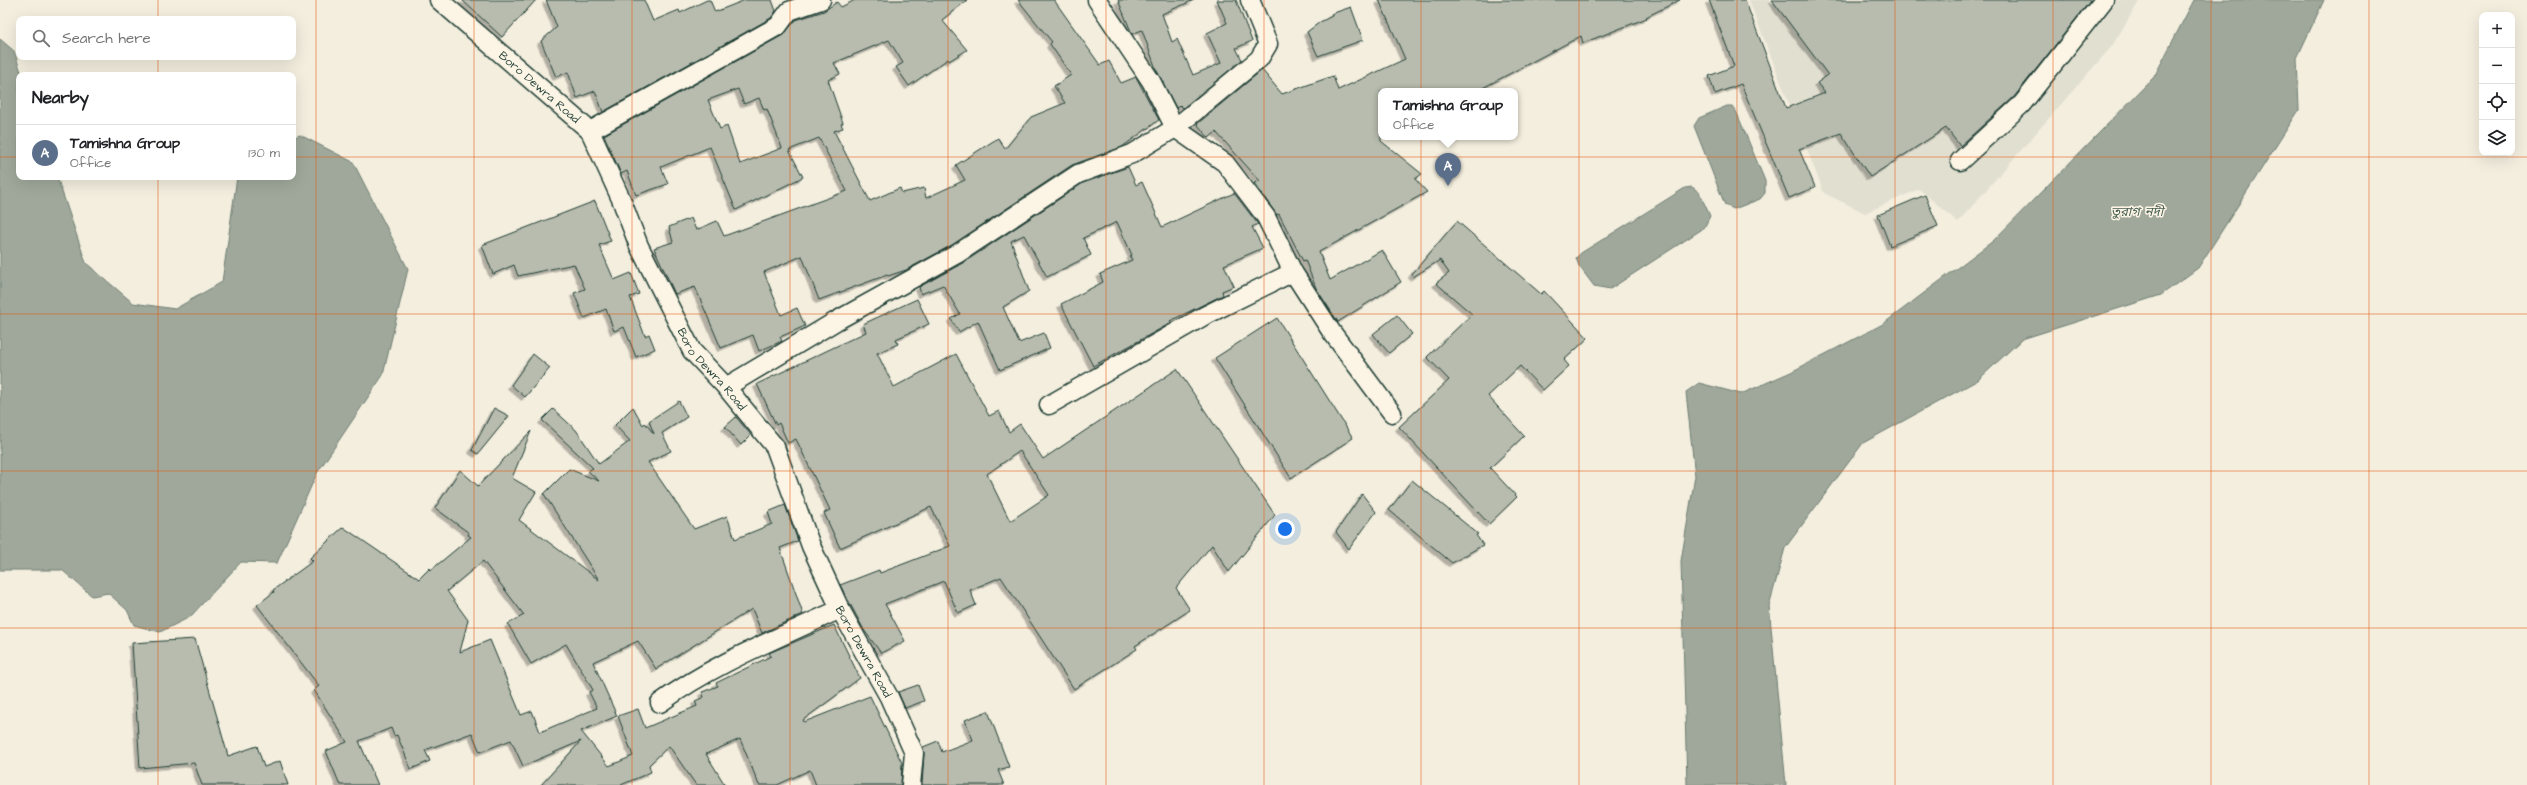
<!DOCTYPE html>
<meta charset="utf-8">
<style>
body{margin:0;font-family:"Architects Daughter","Noto Sans Bengali",sans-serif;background:#f6f6f6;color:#202124}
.controls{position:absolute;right:12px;top:12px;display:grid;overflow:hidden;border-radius:8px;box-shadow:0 4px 16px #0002}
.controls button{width:36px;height:36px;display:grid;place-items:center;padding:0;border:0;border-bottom:1px solid #e0e0e0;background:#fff;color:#202124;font:20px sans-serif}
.you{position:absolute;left:1285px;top:529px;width:14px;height:14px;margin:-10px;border:3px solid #fff;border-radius:50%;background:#1a73e8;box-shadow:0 0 0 6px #1a73e833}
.badge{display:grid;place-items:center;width:26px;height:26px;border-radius:50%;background:#1f6fb2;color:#fff;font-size:13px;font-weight:700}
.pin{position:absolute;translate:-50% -33px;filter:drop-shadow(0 1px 2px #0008)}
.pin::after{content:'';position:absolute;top:21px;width:14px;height:12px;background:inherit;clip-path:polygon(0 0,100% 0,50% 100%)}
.popup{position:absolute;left:1378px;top:88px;width:140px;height:52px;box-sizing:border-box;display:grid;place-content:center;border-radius:8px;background:#fff;filter:drop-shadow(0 1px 3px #0005);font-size:13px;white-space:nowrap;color:#757577}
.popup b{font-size:15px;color:#202124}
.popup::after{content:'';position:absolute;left:50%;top:100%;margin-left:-8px;border:8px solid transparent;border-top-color:#fff}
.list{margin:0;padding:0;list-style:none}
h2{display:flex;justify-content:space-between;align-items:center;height:52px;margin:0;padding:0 16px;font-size:17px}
h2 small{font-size:13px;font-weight:400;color:#757577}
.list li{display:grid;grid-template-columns:26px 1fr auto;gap:12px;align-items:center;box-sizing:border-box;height:56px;padding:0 16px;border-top:1px solid #e0e0e0}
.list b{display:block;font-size:15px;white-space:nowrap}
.list p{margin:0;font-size:13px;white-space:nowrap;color:#757577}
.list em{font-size:13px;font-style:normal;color:#757577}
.icon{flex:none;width:22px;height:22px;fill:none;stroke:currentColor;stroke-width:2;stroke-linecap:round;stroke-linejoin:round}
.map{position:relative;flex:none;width:2527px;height:785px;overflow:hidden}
.search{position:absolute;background:#fff;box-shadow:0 4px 16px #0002;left:16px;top:16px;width:280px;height:44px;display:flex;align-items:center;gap:10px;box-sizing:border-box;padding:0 14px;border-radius:8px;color:#757577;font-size:15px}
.panel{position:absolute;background:#fff;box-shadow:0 4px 16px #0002;left:16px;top:72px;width:280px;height:108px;border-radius:8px}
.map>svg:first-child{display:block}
</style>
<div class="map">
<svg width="2527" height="785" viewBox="0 0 2527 785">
<defs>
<filter id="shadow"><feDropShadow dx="-3.5" dy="3.5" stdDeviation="0" flood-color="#0004"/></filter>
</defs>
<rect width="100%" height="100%" fill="#f3eede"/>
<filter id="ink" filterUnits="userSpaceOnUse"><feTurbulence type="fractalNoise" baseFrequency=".025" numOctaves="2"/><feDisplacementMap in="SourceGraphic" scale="8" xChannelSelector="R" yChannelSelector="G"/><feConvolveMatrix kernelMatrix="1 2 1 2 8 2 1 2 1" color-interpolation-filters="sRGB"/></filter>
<g filter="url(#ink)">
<path fill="#e1dfd0" d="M1749,0H2140L2112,46L1958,222L1919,189L1865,213L1824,193Z"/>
<path fill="#a0a89b" stroke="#6c7d72" d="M2194,0H2324L2297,58L2299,110L2198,268L2161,295L2022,339L1978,380L1863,443L1785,548L1769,606L1786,785H1687L1681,561L1695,476L1686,392L1699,383L1741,394L1791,372L1883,324L1993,241L2154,77Z
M0,39L14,51L22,75H19V177H57L86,263L133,303L175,309L222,282L237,177H293V138L300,135L353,162L408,269L383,375L317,473L277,563L241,562L190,617L160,632L134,625L127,610L108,593L92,596L62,570H0Z
M1727,106H1732L1736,111L1765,181V193L1760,199L1734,209L1725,205L1694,126L1699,118Z
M1692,187L1699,192L1710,216L1704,228L1610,289L1594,286L1579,266L1576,258L1581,253L1685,188Z"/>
<path fill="#b8bcae" stroke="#1f3d34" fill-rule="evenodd" filter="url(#shadow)" d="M462,0H536L502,37Z
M546,0H644L653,21L679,10L680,13L707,0H710L715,12L745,0H772L776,11L771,18L603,112L595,91L577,98L568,72L556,77L541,41L557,27Z
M855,0H967L942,20L967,50L949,61L948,59L909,86L896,67L903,63L889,40L834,63L840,74L828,80L843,123L841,124L843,128L834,131L870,201L900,188L902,193L924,188L926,198L965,180L956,165L998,138L1005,149L1031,117L1065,103L1054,86L1071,75L1050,44L1052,42L1018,0H1054L1100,65L1109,61L1121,83L1136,77L1159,120L1122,147L1072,165L952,245L906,270L888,276L887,275L819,300L802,256L764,272L781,315L797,308L805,326L780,337L782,341L759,351L753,335L721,348L695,287L675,294L654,248L673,242L669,227L691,218L696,230L717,221L724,236L847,191L819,138L789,150L803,177L736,210L710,147L661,167L668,184L636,195L627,171L621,174L604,135L783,35L796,20L824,11L837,2L841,7ZM738,89L744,104L759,98L764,110L767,109L782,148L740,164L727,126L720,129L708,100Z
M1118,0H1194L1162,14L1172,42L1177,39L1193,75L1221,63L1207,33L1227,23L1217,0H1236L1252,41L1236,48L1242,60L1183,108L1180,105L1176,108L1156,69L1142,30L1132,34Z
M1379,0H1680L1646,17L1647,18L1583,43L1581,36L1477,91H1381V141L1422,174L1415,179L1427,192L1319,252L1330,280L1382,250L1401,282L1338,322L1316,288L1305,260L1303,261L1279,214L1277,215L1254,183L1260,181L1216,132L1209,138L1197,124L1262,70L1282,94L1333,76L1338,90L1405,59Z
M1709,0H1745L1786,108L1825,93L1817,83L1828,75L1772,0H2091L2014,97L1960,146L1946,128L1870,177L1841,133L1799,149L1815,187L1789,198L1741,84L1715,94L1709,76L1734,66Z
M1351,7L1363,40L1318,56L1307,32L1320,22L1332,16L1331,14Z
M1128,167L1136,185L1142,182L1162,227L1234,193L1257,223L1258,224L1252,227L1263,248L1224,265L1234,286L1222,291L1223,295L1170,321L1171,323L1093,366L1061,304L1103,282L1100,274L1132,260L1130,256L1132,255L1117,222L1083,238L1091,255L1047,277L1024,235L1011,241L1029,291L1003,307L1019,343L1044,333L1050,348L1000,370L978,321L959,332L951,319L960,314L943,285L921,294L919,287L963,263L1083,183Z
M1925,195L1938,226L1890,246L1878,215Z
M595,201L611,241L599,245L614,280L631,273L639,294L630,297L645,336L649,334L655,349L636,357L624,327L614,331L606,309L584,318L574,293L585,289L574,264L518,276L514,265L493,274L482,245Z
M1457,221L1541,294L1544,291L1588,338L1564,360L1569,366L1543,390L1520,366L1488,396L1524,436L1490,468L1517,497L1489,524L1399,427L1449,380L1427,357L1472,314L1436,283L1449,273L1440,260L1413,277L1412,274Z
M917,299L929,324L896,339L898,344L877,353L894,387L956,354L989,416L999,411L1009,432L1020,424L1043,459L1177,369L1275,515L1229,572L1212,545L1176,588L1190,610L1135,646L1137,649L1074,689L1001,577L970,590L976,605L958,613L944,581L885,604L905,641L881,653L864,630L840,585L879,570L880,573L950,546L931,507L840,548L824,513L830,510L796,439L788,443L779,423L776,425L757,384L866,332L863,324ZM1020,451L1049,495L1010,521L987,474Z
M1397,315L1412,334L1389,353L1373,334Z
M1277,318L1353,438L1291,478L1215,358Z
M533,354L550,368L525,397L511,385Z
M679,401L687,417L662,433L671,451L648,462L694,529L727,516L735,539L772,524L768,512L785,505L798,541L780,548L803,614L762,633L752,609L656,669L638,641L593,662L617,716L581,731L609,766L633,756L618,716L638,709L645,728L697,706L695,701L704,697L702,692L718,686L716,683L771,656L769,653L834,625L860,678L803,720L804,722L870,696L902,763L901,785H816L810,770L777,785H759L740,739L706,754L725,785H696L669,746L649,765L651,772L621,785H541L581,741L523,766L511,740L480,752L472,733L425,750L430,761L411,769L397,735L394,736L391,728L359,741L378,785H340L326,751L347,742L314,690L319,686L257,605L274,592L273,590L313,561L310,558L343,527L419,579L430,568L431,570L471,537L468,535L469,533L435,508L460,470L478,486L531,431L512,478L536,492L519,520L599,580L544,494L569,469L599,481L588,471L593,468L542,420L553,409L576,430L599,464L630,441L615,425L633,407L643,425L645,423L654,434L649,421ZM483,561L524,615L508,624L531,664L566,644L593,690L589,692L597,708L540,732L532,711L521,715L490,640L460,652L468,620L447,591Z
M494,408L509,416L478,454L472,450Z
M736,417L751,435L741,445L725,427Z
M1412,480L1478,534L1476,535L1483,545L1452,563L1389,510Z
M1362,494L1376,512L1349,549L1336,532Z
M195,639L228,756L257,746L264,767L280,761L288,785H202L194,763L140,768L132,643Z
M918,685L924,701L905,708L898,692Z
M988,711L1009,767L998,770L1004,785H922L924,754L923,747L938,741L942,752L973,740L965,720Z"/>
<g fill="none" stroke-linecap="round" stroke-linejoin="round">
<defs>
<g id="minor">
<path id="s1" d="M439,0L590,131L621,199L639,246L692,351L726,387L775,447L811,546L840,609L889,697L914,753L911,785"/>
<path d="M1097,0L1151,81L1175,128L1225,163L1266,217L1293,272L1331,331L1392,413"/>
<path d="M590,131L778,26L789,11L821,0"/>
<path d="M1960,161L2022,104L2104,0"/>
<path d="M726,387L836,321L957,254L1078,174L1132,154L1175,128L1259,59L1268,44L1250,0"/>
<path d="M1049,405L1204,316L1293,272"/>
<path d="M660,703C714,663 779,638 840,609"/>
</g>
</defs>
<use href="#minor" stroke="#1f3d34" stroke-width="21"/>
<use href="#minor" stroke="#fcf5e5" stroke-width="18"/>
</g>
</g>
<path fill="none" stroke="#e8590c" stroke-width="1" stroke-opacity="0.55" d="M158,0V19M316,0V785M474,0V785M632,0V785M790,0V785M948,0V785M1106,0V785M1264,0V785M1421,0V785M1579,0V785M1737,0V785M1895,0V785M2053,0V785M2211,0V785M2369,0V785M158,57V75M0,157H19M293,157H2527M158,177V785M0,314H2527M0,471H2527M0,628H2527"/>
<g text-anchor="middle" stroke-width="3" stroke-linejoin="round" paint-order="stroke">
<g font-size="12" fill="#1f3d34" stroke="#fcf5e5">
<text dy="4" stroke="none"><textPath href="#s1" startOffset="133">Boro Dewra Road</textPath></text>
<text dy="4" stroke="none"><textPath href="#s1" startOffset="469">Boro Dewra Road</textPath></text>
<text dy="4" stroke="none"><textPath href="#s1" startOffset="793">Boro Dewra Road</textPath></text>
</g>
<g font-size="13" font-style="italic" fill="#465d53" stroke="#fcf5e5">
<text x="2137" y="216">তুরাগ নদী</text>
</g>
</g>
</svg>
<div class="controls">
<button>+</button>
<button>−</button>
<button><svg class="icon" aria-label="locate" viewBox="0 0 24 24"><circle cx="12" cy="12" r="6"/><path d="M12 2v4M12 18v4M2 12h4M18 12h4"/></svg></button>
<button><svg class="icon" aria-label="layers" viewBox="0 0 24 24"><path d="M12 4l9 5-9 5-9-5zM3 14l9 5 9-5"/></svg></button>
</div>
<div class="you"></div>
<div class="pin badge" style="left:1448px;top:186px;background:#5c6f8a">A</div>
<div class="popup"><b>Tamishna Group</b>Office</div>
<div class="search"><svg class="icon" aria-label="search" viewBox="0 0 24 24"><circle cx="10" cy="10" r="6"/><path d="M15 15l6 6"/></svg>Search here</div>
<section class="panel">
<h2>Nearby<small></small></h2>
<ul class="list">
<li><span class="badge" style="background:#5c6f8a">A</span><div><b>Tamishna Group</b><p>Office</p></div><em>130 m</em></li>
</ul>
</section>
</div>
